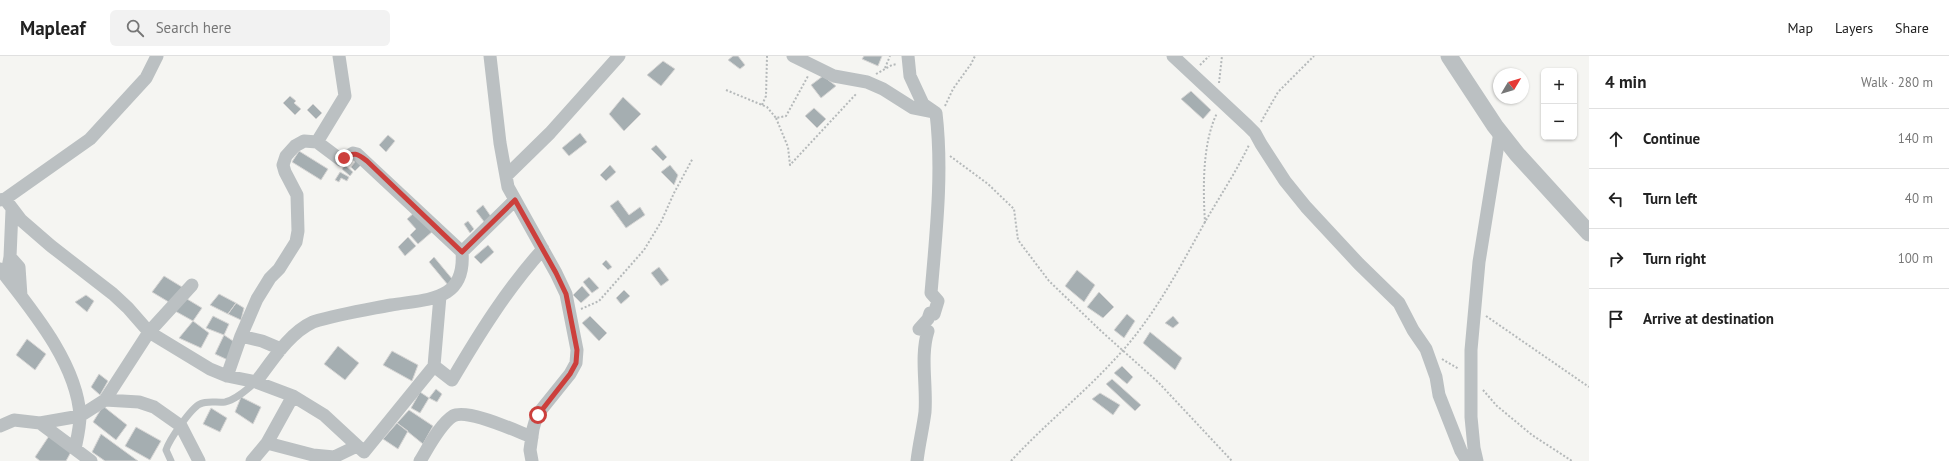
<!DOCTYPE html>
<meta charset="utf-8">
<style>
body{margin:0;font-family:"PT Sans",sans-serif;background:#f2f2f2;color:#222}
.controls{position:absolute;right:12px;top:12px;display:grid;overflow:hidden;border-radius:6px;box-shadow:0 1px 3px #0004}
.controls button{width:36px;height:36px;display:grid;place-items:center;padding:0;border:0;border-bottom:1px solid #e0e0e0;background:#fff;color:#222;font:20px sans-serif}
.compass{position:absolute;left:1493px;top:12px;width:36px;height:36px;border-radius:50%;background:#fff;box-shadow:0 1px 3px #0004;rotate:52deg}
.stop{position:absolute;width:12px;height:12px;margin:-9px;border:3px solid #cc3f3c;border-radius:50%;background:#fff}
.stop.end{background:#cc3f3c;border-color:#fff;box-shadow:0 1px 4px #0008}
.list{margin:0;padding:0;list-style:none}
h2{display:flex;justify-content:space-between;align-items:center;height:52px;margin:0;padding:0 16px;font-size:17px}
h2 small{font-size:13px;font-weight:400;color:#767676}
.list li{display:grid;grid-template-columns:26px 1fr auto;gap:12px;align-items:center;box-sizing:border-box;height:60px;padding:0 16px;border-top:1px solid #e0e0e0}
.list b{display:block;font-size:15px;white-space:nowrap}
.list em{font-size:13px;font-style:normal;color:#767676}
.icon{flex:none;width:22px;height:22px;fill:none;stroke:currentColor;stroke-width:2;stroke-linecap:round;stroke-linejoin:round}
.map{position:relative;flex:none;width:1589px;height:405px;overflow:hidden}
header{display:flex;align-items:center;gap:24px;box-sizing:border-box;height:56px;padding:0 20px;background:#fff;border-bottom:1px solid #e0e0e0}
header strong{font-size:19px}
nav{display:flex;gap:22px;margin-inline-start:auto;font-size:14px}
.search{width:280px;height:36px;background:#f2f2f2;display:flex;align-items:center;gap:10px;box-sizing:border-box;padding:0 14px;border-radius:6px;color:#767676;font-size:15px}
main{display:flex}
aside{flex:1;background:#fff}
.map>svg:first-child{display:block}
</style>
<header>
<strong>Mapleaf</strong>
<div class="search"><svg class="icon" aria-label="search" viewBox="0 0 24 24"><circle cx="10" cy="10" r="6"/><path d="M15 15l6 6"/></svg>Search here</div>
<nav><a>Map</a><a>Layers</a><a>Share</a></nav>
</header>
<main>
<div class="map">
<svg width="1589" height="405" viewBox="0 0 1589 405">
<rect width="100%" height="100%" fill="#f5f5f2"/>
<path fill="#a5aeb1" stroke="#d7d6d5" d="M733,0H738L745,9L740,13L728,4Z
M864,0H882L878,10L862,3Z
M663,5L675,13L661,30L647,19Z
M823,20L836,30L821,42L811,29Z
M1191,35L1211,54L1203,63L1181,43Z
M290,40L296,45L294,47L301,53L295,59L283,47Z
M623,41L641,58L624,75L609,58Z
M313,48L322,57L316,63L307,54Z
M814,52L826,63L817,72L805,60Z
M580,77L587,86L569,100L562,92Z
M388,79L395,85L386,96L379,89Z
M656,89L667,101L663,105L651,93Z
M299,95L328,113L321,124L292,106Z
M352,103L363,107L355,115L351,111L355,106Z
M345,109L353,116L350,120L342,113Z
M610,109L616,116L606,125L600,119Z
M670,109L678,119L674,129L661,116Z
M340,116L349,121L347,125L341,122L339,126L335,124Z
M618,144L629,159L640,151L645,159L626,172L610,150Z
M483,149L492,162L485,167L476,155Z
M415,156L433,175L418,188L410,179L416,173L407,163Z
M468,165L474,173L470,177L464,168Z
M408,181L416,190L405,200L398,191Z
M488,189L494,196L481,208L474,201Z
M434,201L453,224L448,229L429,206Z
M606,204L612,211L608,214L602,208Z
M659,211L669,224L661,230L651,217Z
M1077,214L1095,229L1084,246L1065,230Z
M164,220L182,231L172,248L152,236Z
M589,221L599,232L592,237L583,226Z
M582,230L590,239L581,247L573,239Z
M624,234L630,240L621,248L616,242Z
M1099,236L1114,251L1103,262L1087,251Z
M219,238L236,247L228,258L210,249Z
M86,239L94,245L87,256L75,246Z
M187,243L202,252L193,265L175,255Z
M236,247L244,252L241,264L228,258Z
M1127,258L1135,265L1124,282L1114,274Z
M213,260L229,268L224,279L206,272Z
M590,260L607,277L599,285L582,267Z
M1173,260L1179,267L1173,272L1165,267Z
M193,265L209,277L201,292L179,282Z
M1150,276L1182,302L1175,314L1143,287Z
M224,279L233,285L230,305L215,298Z
M27,283L46,298L35,314L16,299Z
M338,290L359,307L345,324L324,308Z
M392,295L418,309L412,325L383,309Z
M1122,310L1133,321L1127,328L1114,317Z
M99,318L108,325L100,339L91,331Z
M1112,323L1141,349L1135,355L1106,328Z
M436,333L442,338L437,346L429,342Z
M420,336L429,342L420,357L411,352Z
M1100,337L1120,349L1113,359L1092,343Z
M241,341L261,351L253,368L235,356Z
M103,350L127,369L116,384L93,366Z
M211,352L227,362L220,376L203,368Z
M409,354L433,370L423,388L397,367Z
M397,367L408,375L398,393L383,383Z
M136,371L161,385L150,404L125,390Z
M101,378L138,405H105L92,396Z
M49,380L71,396L66,405H40L35,401Z"/>
<g fill="none" stroke-linecap="round" stroke-linejoin="round">
<path stroke="#b5b9ba" stroke-width="2" stroke-dasharray="2 2" stroke-linecap="butt" d="M1200,9L1209,0
M885,12L890,0
M876,18L892,9L897,8
M1219,27L1222,0
M726,34L767,51L776,62L786,60L808,20
M762,49L766,40L767,0
M945,50L953,33L971,8L975,0
M776,62L788,91L790,109L857,37
M1261,66L1278,36L1314,0
M950,100L988,128L1014,153L1018,184L1049,225L1101,275L1158,326L1232,405
M1205,167C1203,133 1202,88 1217,57
M581,253L599,245L644,194L661,166L674,137L693,102
M1486,260L1589,331
M1442,303L1459,313
M1483,334L1497,350L1532,379L1572,405
M1011,405C1044,369 1082,339 1115,303C1153,263 1179,213 1205,166C1220,140 1236,116 1249,89"/>
<path stroke="#bbc0c2" stroke-width="7" d="M171,405L166,394C169,384 191,352 200,348C208,344 217,347 225,346C236,344 247,333 256,326"/>
<path stroke="#bbc0c2" stroke-width="13" d="M490,0L500,87L508,131L556,217L566,238L577,294L576,307L570,318L537,359L533,373L530,394L532,405
M793,0L834,20L867,26L883,33L913,52L933,56
M908,0L910,20L923,48L936,57C943,116 936,178 931,237L938,245L934,258L930,257L928,263L919,273L928,275C920,300 927,329 925,356C923,372 919,388 917,405
M1173,0L1248,70L1255,77L1261,88L1285,125L1306,151L1359,208L1399,247L1413,274L1426,293L1436,321L1439,339L1461,395L1467,405
M317,86L341,104L353,97L357,98L462,196
M506,120L550,77L619,0
M5,143L21,164L51,190L113,238L128,252L149,276L210,313L227,320L256,326L293,340L324,359L364,396L434,310L452,324C479,278 507,233 543,193
M0,144L5,143L90,83L146,22L157,0
M10,201L19,211L21,240L7,217L10,201L12,154
M0,213C31,253 77,307 80,360C80,371 77,383 75,393
M241,280L262,285L281,293
M434,310L440,240
M227,320L241,280L257,243L270,222L279,213L296,186L298,175L297,139L285,116L283,109L286,100L295,90L304,85L317,86L345,40L339,0
M256,326C272,305 289,277 313,266C339,258 365,254 391,249C427,243 466,246 462,196L515,144
M105,344L149,276L192,229
M40,367L91,405
M0,370L14,364L40,367L80,360L105,344L139,346L154,351L181,370L199,405
M267,387L313,399L334,401L357,390
M252,405L267,387L293,340
M420,405C428,392 440,368 453,360C467,352 516,375 532,381
M1477,405L1474,392L1471,361V294L1479,206L1500,76"/>
<path stroke="#bbc0c2" stroke-width="17" d="M1449,0L1495,70L1517,98L1589,177"/>
</g>
<g fill="none" stroke-linecap="round" stroke-linejoin="round">
<path stroke="#cc3f3c" stroke-width="5" d="M344,102C354,96 357,97 367,105L462,196L515,144L556,217L566,238L577,294L576,307L570,318L538,359"/>
</g>
</svg>
<div class="controls">
<button>+</button>
<button>−</button>
</div>
<svg class="compass" viewBox="-18 -18 36 36"><path d="M0-13l5 13h-10z" fill="#e53935"/><path d="M0 13l5-13h-10z" fill="#767676"/></svg>
<div class="stop" style="left:538px;top:359px"></div>
<div class="stop end" style="left:344px;top:102px"></div>
</div>
<aside>
<h2>4 min<small>Walk · 280 m</small></h2>
<ul class="list">
<li><svg class="icon" aria-label="ahead" viewBox="0 0 24 24"><path d="M12 20V5M6 11l6-6 6 6"/></svg><div><b>Continue</b></div><em>140 m</em></li>
<li><svg class="icon" aria-label="left" viewBox="0 0 24 24"><path d="M17 20v-9H6M10 6l-5 5 5 5"/></svg><div><b>Turn left</b></div><em>40 m</em></li>
<li><svg class="icon" aria-label="right" viewBox="0 0 24 24"><path d="M7 20v-9h11M14 6l5 5-5 5"/></svg><div><b>Turn right</b></div><em>100 m</em></li>
<li><svg class="icon" aria-label="arrive" viewBox="0 0 24 24"><path d="M6 21V4h12l-3 4 3 4H6"/></svg><div><b>Arrive at destination</b></div></li>
</ul>
</aside>
</main>
